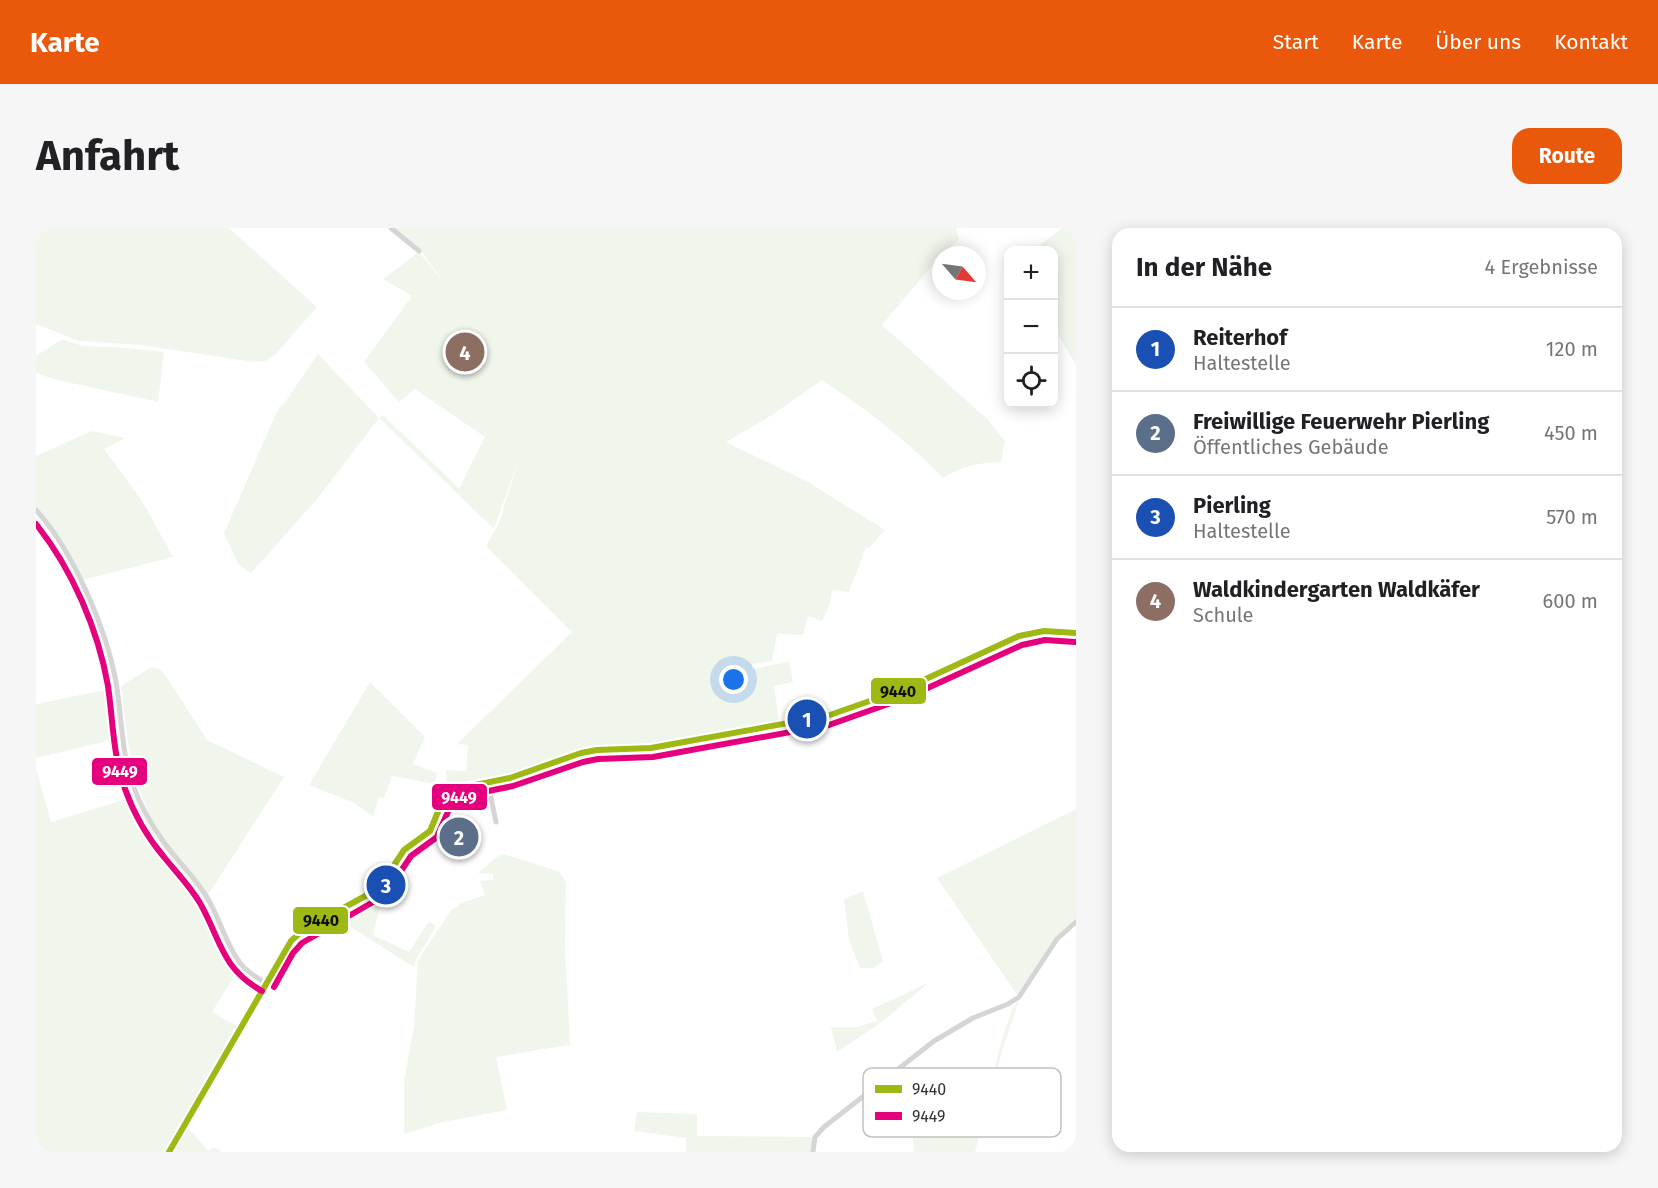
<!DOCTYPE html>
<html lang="de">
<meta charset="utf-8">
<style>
body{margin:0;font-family:"Fira Sans",sans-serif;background:#f6f6f6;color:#202124}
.controls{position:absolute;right:18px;top:18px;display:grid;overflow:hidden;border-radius:12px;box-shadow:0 3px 15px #0003}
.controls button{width:54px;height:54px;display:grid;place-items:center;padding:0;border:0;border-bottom:2px solid #e0e0e0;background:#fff;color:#202124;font:30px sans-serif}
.compass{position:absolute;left:896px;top:18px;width:54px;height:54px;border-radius:50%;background:#fff;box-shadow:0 3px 15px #0003;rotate:118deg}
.you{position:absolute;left:698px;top:452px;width:21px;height:21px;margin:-15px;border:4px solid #fff;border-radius:50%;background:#1a73e8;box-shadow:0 0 0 9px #1a73e833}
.badge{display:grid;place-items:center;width:39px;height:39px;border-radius:50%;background:#ea580c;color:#fff;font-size:20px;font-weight:700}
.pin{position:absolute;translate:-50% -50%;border:3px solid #fff;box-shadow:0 2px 6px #0006}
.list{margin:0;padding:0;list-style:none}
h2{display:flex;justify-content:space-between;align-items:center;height:78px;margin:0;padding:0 24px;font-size:26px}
h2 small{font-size:20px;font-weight:400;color:#757577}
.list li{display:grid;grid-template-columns:39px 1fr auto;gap:18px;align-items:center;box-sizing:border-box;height:84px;padding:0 24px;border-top:2px solid #e0e0e0}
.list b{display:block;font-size:22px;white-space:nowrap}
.list p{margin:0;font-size:20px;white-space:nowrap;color:#757577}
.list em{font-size:20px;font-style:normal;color:#757577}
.icon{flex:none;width:33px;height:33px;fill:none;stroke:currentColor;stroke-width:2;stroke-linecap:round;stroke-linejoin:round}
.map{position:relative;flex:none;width:1040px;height:924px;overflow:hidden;border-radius:18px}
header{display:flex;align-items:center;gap:36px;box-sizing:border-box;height:84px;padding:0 30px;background:#ea580c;color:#fff}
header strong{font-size:28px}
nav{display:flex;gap:33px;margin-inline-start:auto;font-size:21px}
.intro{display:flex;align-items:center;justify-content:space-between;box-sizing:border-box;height:144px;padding:0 36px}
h1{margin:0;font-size:42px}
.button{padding:15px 27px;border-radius:18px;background:#ea580c;color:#fff;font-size:21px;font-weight:700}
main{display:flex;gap:36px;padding:0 36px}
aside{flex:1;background:#fff;border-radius:18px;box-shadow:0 3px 15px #0003}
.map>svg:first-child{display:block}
</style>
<header>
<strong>Karte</strong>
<nav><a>Start</a><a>Karte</a><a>Über uns</a><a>Kontakt</a></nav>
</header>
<div class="intro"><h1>Anfahrt</h1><a class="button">Route</a></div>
<main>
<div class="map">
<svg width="1040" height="924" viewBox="0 0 1040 924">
<rect width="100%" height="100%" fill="#fff"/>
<path fill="#f1f6ed" d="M0,0H193L281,79L239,127L229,133L218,134L105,117L42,113L0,96Z
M358,0H920L923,12L905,27L846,97L950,190L969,213L965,234C944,234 924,239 907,250C870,211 831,182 786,152L736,187L690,214L772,254L849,302L833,320L830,319L813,364L796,362L794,375L786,393L772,388L767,407L741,406L736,433L716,436V441L753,434L757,454L738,458L743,495L614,518L560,520L473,548L411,560L410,542L430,543L432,517L421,516L536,404L450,318L463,295L483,230L459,298L457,300L343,190L281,271L215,345L203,337L188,305L243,179L247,177L282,126L343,190L347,187L423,260L449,209L379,161L363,174L328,134L376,68L347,51L383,24L409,56L385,23Z
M1026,0H1040V137L1018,100L1017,22H997Z
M26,111L47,118L78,119L128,124L122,174L17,151L0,145V128Z
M56,203L89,210L68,221L106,273L137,329L47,352L14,295L0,280V228Z
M116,439L125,442L134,454L171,512L248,549L172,667C155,645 134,624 121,601C95,555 91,509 85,458Z
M334,454L389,509L377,536L401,545L399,556L356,548L348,570L343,569L337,588L316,574L273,557Z
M79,460L84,510L0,530V476Z
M0,540L15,594L100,568L114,597L165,663L176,681L204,739L176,784L203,799L130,924H0Z
M1040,581V692L1036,695L982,768L901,650Z
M466,627H471L524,644L530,655L529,718L534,817L460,829L471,882L407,894L368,906V852L378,799L382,732L416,681L423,678L422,676L449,667L444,653L457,652V646L442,645L459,630Z
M827,663L847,733L838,740H824L813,712L808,671Z
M340,664V670L345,672L337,707L373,724L393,693L400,698L381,730L378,739L300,690L299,687Z
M894,754L843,796L801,824L795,799H821L841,793L836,781Z
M984,770L967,820L939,924H878L875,892L952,866C957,847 972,779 984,770Z
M601,884L661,886V908L778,909L776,924H650V910L598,903Z
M149,902H154L172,923L176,920L185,922V924H136Z"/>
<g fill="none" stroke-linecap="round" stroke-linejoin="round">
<path stroke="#d5d5d5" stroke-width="5" d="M355,0L383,23
M0,282C37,323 70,400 80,454C86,488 85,524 97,557C104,577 115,596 127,613C141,633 160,650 172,671C184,691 190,717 205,736C211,744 221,750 230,755
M452,555L460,594
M777,924L779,909L788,899L898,813L937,790L972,776L983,769L1021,711L1040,694"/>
<path stroke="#c9c9c9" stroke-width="7" d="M133,924L255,713L267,702L333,666L347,654L368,622L394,603L406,574L419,561L474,550L545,525L561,522L615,520L791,488L868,461L983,408L1008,403L1040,405"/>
<defs>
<path id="bus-1" d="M133,924L255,713L267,702L333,666L347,654L368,622L394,603L406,574L419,561L474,550L545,525L561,522L615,520L791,488L868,461L983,408L1008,403L1040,405"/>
<path id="bus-2" d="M0,296C36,341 62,401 72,458C77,493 77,528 89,561C98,586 111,609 128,629C140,644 154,658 164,675C185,712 185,740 226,763
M238,759L257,725L266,715L337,674L353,661L375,628L401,609L414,579L423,569L477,558L547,534L562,531L617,529L793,497L872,469L986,417L1009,412L1039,414"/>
</defs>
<use href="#bus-1" stroke="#fff" stroke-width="10"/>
<use href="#bus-2" stroke="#fff" stroke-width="10"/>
<use href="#bus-1" stroke="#9eb914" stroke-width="6"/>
<use href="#bus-2" stroke="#e5007d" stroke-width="6"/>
</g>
<rect x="827" y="840" width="198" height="69" rx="9" fill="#fff" stroke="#c1c1c1" stroke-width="1.5"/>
<rect x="839" y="857" width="27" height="8" fill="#9eb914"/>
<rect x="839" y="884" width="27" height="8" fill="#e5007d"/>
<g font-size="16" fill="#313131">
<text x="876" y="867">9440</text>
<text x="876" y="894">9449</text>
</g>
<g stroke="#fff" stroke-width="2">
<rect x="834" y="449" width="57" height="28" rx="6" fill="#9eb914"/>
<rect x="55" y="529" width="57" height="29" rx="6" fill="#e5007d"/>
<rect x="395" y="555" width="57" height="28" rx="6" fill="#e5007d"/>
<rect x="256" y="678" width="57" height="29" rx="6" fill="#9eb914"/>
</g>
<g font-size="16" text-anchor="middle" font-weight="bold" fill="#fff">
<text x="84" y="549">9449</text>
<text x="423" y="575">9449</text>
</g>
<g font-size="16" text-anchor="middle" font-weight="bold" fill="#111">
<text x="862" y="469">9440</text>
<text x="285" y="698">9440</text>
</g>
</svg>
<div class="controls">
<button>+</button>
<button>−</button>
<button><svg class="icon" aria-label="locate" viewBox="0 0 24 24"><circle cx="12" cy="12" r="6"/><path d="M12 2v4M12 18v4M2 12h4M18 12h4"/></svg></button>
</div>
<svg class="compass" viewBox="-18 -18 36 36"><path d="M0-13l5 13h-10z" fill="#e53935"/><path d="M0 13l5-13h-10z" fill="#757577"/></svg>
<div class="you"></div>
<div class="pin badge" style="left:771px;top:491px;background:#1a4fb4">1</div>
<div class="pin badge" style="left:423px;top:609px;background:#5c6f8a">2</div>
<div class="pin badge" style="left:350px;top:657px;background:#1a4fb4">3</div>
<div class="pin badge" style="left:429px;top:124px;background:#8d6e63">4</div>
</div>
<aside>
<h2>In der Nähe<small>4 Ergebnisse</small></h2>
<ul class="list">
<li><span class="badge" style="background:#1a4fb4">1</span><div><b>Reiterhof</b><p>Haltestelle</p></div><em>120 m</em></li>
<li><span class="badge" style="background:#5c6f8a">2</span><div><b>Freiwillige Feuerwehr Pierling</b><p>Öffentliches Gebäude</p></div><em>450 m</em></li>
<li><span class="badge" style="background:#1a4fb4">3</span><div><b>Pierling</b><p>Haltestelle</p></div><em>570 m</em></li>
<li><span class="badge" style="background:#8d6e63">4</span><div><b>Waldkindergarten Waldkäfer</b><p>Schule</p></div><em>600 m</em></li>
</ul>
</aside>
</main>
